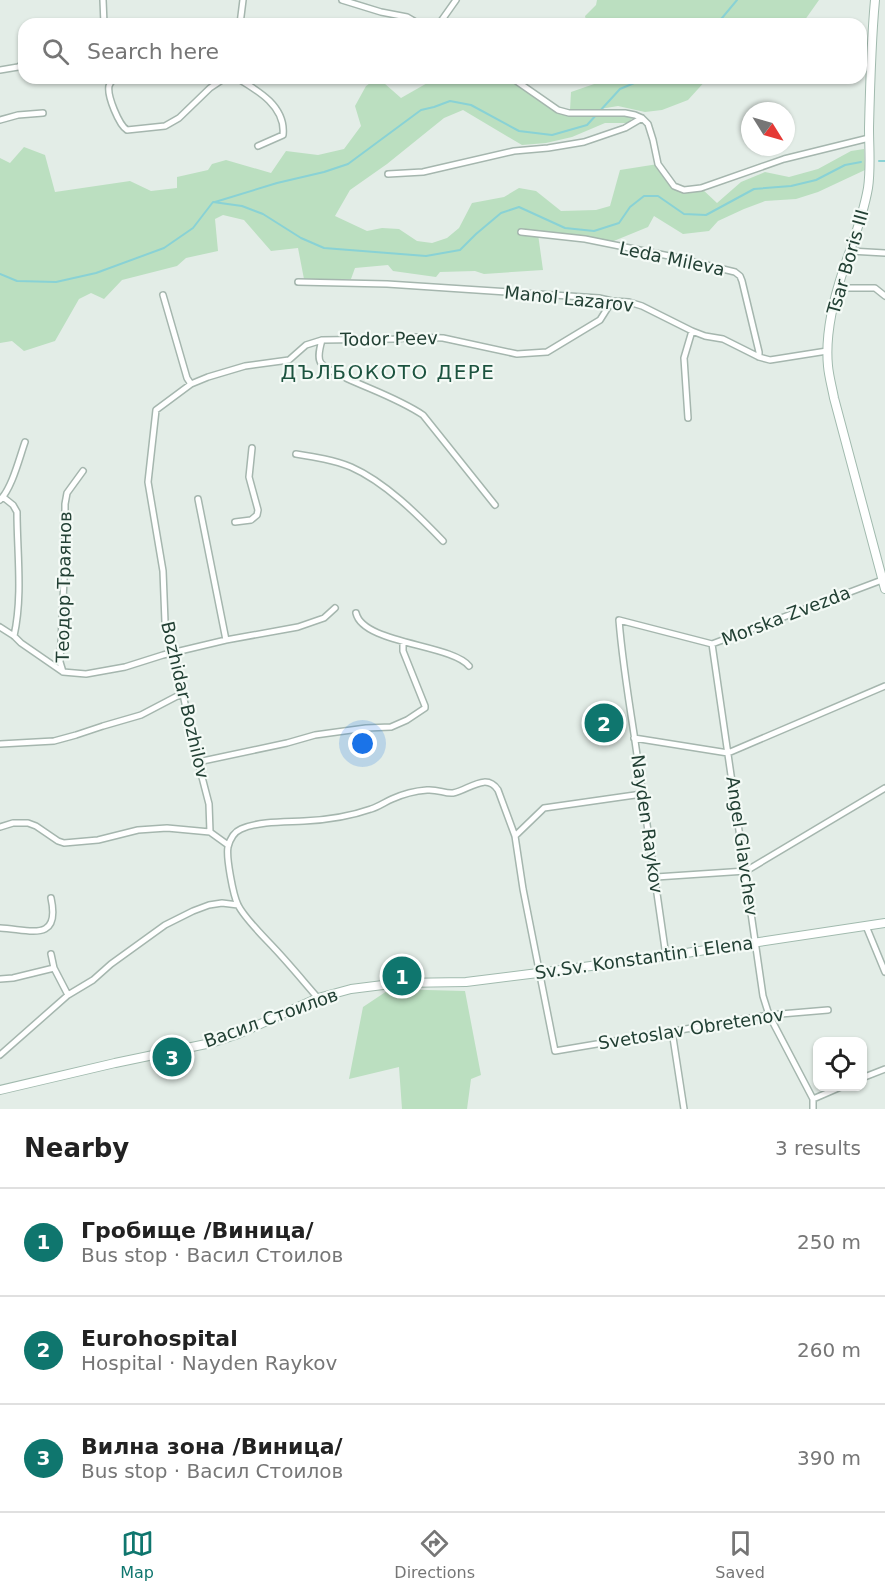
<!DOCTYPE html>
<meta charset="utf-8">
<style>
body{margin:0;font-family:"DejaVu Sans",sans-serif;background:#f2f2f2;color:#222}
.controls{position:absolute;right:18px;bottom:18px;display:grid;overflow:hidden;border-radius:12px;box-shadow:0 2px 4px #0004}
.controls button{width:54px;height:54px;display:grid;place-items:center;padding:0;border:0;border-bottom:2px solid #e0e0e0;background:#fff;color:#222;font:30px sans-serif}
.compass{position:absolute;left:741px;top:102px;width:54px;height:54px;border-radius:50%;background:#fff;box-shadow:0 2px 4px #0004;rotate:127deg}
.you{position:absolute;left:363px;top:744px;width:21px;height:21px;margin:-15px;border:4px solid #fff;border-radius:50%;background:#1a73e8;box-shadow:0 0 0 9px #1a73e833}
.badge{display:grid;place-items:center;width:39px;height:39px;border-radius:50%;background:#0f766e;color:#fff;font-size:20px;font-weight:700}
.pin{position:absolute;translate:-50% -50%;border:3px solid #fff;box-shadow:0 2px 6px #0006}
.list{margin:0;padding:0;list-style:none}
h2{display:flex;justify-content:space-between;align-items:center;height:78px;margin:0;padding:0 24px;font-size:26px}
h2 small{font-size:20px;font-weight:400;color:#767676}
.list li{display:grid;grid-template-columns:39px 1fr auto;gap:18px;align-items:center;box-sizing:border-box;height:108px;padding:0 24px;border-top:2px solid #e0e0e0}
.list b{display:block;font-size:22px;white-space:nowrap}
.list p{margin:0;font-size:20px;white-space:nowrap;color:#767676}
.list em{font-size:20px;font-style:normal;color:#767676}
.icon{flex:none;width:33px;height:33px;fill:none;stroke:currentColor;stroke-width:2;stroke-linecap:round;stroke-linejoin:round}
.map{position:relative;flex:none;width:885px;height:1109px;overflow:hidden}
.search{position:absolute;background:#fff;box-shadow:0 2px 4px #0004;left:18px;right:18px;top:18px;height:66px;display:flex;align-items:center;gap:15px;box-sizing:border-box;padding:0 21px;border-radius:18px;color:#767676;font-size:22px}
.sheet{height:402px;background:#fff}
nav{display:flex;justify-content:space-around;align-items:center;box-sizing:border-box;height:84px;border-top:2px solid #e0e0e0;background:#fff;font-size:16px;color:#767676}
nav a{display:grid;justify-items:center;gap:3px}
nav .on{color:#0f766e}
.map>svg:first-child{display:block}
</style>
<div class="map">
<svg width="885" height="1109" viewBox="0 0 885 1109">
<rect width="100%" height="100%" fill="#e3ede7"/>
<path fill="#bbdfc0" d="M597,0H819L802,24H587L585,16L596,5Z
M436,78H512L558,110L635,115L628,123H605L572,137L546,143L522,145L463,110L444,118L387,164L350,190L335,216L367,231L382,228L399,229L417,241L432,243L447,238L459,228L472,203L504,197L519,188L536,191L561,211L596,210L610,206L620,170L658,164C674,185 672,191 701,188L717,203L741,182L765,172L789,177L818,169L851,151L864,149L865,170L818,192L796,199L765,201L744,209L718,221L709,231L683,234L654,216L648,227L604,245L538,234L543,270L484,274L475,271L440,272L436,277L393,271L388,265L355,268L351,279H304L298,248L271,251L244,220L223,215L215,219L218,251L186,258L177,266L122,280L104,299L91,293L79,299L55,341L24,351L12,341L0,343V158L10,163L24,147L45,155L55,192L130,181L151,191L177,188V177L208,170L212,164L226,160L271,173L286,151L318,155L344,149L361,126L355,106L366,86L373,81L384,83L401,98Z
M597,78H708L688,100L662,110L645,112L618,106L588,111L570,110L571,92L597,83Z
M390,989L465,991L481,1075L471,1079L467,1109H402L399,1067L349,1079L363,1007Z"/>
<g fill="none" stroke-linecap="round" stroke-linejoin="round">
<path stroke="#89d2d5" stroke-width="2" d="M717,24L737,0
M879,161H885
M215,202L277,183L324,172L348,164L421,110L434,107L450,101L471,105L519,131L552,135L587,125L620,89L646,78
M0,274L17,281L56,282L96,273L164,248L193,228L213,202L242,206L263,214L301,238L324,248L426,256L460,250L476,234L501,213L519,207L565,228L594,231L619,223L630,207L644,196H658L684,214L706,215L754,189L791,186L816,180L845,165L861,162"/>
<defs>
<path id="street" d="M103,0L104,24
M342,0L381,12L407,17L419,24
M240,24L243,0
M439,24L456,0
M0,70L18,67L24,63
M115,78C112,81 110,82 109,86C107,96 119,125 127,130L165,126L179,118L210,88L225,78
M237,78C259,91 286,107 283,135L258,146
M512,78L558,110L569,113H625L635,115L642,118L648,124L653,140L658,164L674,186L684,190L701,188L784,159L869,138
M0,120L18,115L43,113
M388,174L423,172L514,151L548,148L584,142L625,128L642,118
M521,232L585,239L674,257L735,272L740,276L742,281L759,352V357
M850,251L885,253
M298,282L387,284L599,298L612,301L629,302L642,306L692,331L705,336L723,339L759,357L770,360L827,351
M838,288H875L885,296
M163,295L187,378L191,384
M322,340C320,347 317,358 321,363C327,370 338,374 346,378C372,390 399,399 423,415L495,505
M688,418L684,358L692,331
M296,454C315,457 334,460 351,467C385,482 418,515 443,541
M3,497L13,505L17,512C17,553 23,595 14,636
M198,499L226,640
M0,500C12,488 19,459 25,442
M235,522L251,520L257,515L258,510L249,477L252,448
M356,613C363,644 451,644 469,666
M0,627L14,636L21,643L63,672L86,674L125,667L163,655L226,640L298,627L324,618L335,608
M712,644L763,996L769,1015L813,1099V1109
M63,672L60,662L65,559V504L67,493L83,471
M634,738L728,753L885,686
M0,744L54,741L76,735L103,726L141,715L183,693
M198,762L287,743L315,735L366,728L391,727L407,720L425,708V706L403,651V642
M0,827L13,823H28L36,826L58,841L64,843L98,840L138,830L167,828L210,832
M515,836L544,808L642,794
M228,845L210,832L209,804L196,754L174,653L165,622L163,571L148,482L156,410L191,384L208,377L245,366L289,360L306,345L322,340L394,339L417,337L443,338L517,354L547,352L600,320L612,301
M656,877L746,871L885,788
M866,926L885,972
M0,928C28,929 61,944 51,898
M51,954L54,968L68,995
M666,956C656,882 644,808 634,734C628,696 622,658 619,620L712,644L882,580
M0,979L13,978L54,968
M318,998C304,982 290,965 276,950C265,938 245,919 238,905C233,895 226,857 228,847C230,839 234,832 241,829C260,821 284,822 304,821C326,820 351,816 371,809C378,807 385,802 392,799C403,794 414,791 427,790C438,789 445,794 453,793C469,790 486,772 498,790L515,836L523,889L555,1051L769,1015L828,1010
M672,1031L684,1109
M0,1055L68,995L93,980L111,964L165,925L193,911L209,905L222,903L238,905
M862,1078L885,1069
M813,1099L843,1086"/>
<path id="secondary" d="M875,0C871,43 870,86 869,128C869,148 871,168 868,188C863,217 852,244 843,271C833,301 825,335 828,366C829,377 832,387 834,398L885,589
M0,1090L115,1063L211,1043L238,1034L318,998L351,989L399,983L466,982L538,973L666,956L885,923"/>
</defs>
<use href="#street" stroke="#a5b6ae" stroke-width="8"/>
<use href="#secondary" stroke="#a1baae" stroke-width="10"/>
<use href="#street" stroke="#fff" stroke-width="5"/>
<use href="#secondary" stroke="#fff" stroke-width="8"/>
</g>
<g text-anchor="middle" stroke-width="4.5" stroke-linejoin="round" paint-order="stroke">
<g font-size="18" fill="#224034" stroke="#f4faf6">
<text transform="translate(672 259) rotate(12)" y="6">Leda Mileva</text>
<text transform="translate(848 262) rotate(-74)" y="6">Tsar Boris III</text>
<text transform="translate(569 299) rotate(6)" y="6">Manol Lazarov</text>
<text transform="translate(389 339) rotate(-1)" y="6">Todor Peev</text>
<text transform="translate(64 587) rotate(-89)" y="6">Теодор Траянов</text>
<text transform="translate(786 616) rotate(-21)" y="6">Morska Zvezda</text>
<text transform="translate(185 700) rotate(77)" y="6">Bozhidar Bozhilov</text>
<text transform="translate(647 824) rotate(82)" y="6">Nayden Raykov</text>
<text transform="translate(742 846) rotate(82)" y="6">Angel Glavchev</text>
<text transform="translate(644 958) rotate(-8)" y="6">Sv.Sv. Konstantin i Elena</text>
<text transform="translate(271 1018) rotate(-20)" y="6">Васил Стоилов</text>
<text transform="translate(691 1029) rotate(-9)" y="6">Svetoslav Obretenov</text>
</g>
<g font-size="20" letter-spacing="1.5" fill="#1c533f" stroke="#f4faf6">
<text x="388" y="379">ДЪЛБОКОТО ДЕРЕ</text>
</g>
</g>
</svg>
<div class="controls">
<button><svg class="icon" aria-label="locate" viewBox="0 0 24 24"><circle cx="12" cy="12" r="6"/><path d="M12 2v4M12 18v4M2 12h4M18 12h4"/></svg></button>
</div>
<svg class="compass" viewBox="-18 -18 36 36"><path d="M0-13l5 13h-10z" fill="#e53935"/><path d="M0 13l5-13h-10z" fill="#767676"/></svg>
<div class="you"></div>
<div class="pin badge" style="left:402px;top:976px">1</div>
<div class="pin badge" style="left:604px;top:723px">2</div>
<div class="pin badge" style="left:172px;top:1057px">3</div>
<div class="search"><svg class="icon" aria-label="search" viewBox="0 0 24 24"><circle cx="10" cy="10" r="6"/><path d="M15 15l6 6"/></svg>Search here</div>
</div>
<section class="sheet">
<h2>Nearby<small>3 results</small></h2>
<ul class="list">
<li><span class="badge">1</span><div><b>Гробище /Виница/</b><p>Bus stop · Васил Стоилов</p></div><em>250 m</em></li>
<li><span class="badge">2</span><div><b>Eurohospital</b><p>Hospital · Nayden Raykov</p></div><em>260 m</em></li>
<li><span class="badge">3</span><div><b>Вилна зона /Виница/</b><p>Bus stop · Васил Стоилов</p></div><em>390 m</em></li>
</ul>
</section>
<nav>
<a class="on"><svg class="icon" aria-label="map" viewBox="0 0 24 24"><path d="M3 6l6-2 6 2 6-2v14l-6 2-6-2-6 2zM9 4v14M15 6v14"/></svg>Map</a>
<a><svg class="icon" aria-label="directions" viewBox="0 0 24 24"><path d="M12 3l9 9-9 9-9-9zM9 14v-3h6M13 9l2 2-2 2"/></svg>Directions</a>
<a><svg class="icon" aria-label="saved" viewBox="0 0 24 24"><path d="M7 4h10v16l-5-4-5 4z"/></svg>Saved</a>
</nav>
